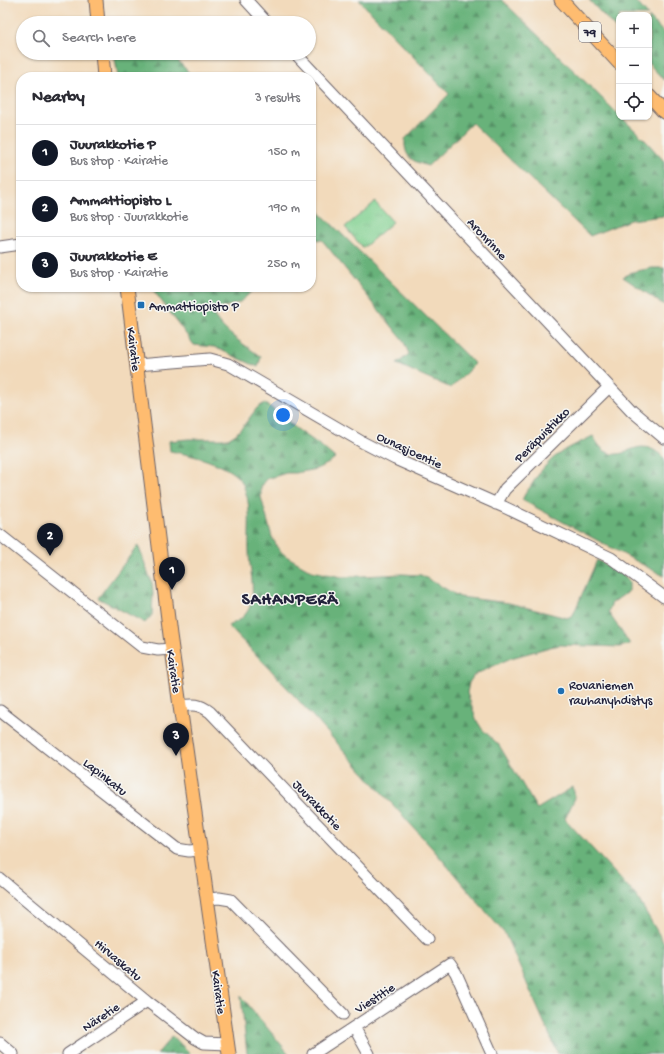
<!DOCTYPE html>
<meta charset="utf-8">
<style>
body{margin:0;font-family:"Gochi Hand",sans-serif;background:#f2f2f3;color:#2b2b33}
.controls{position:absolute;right:12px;top:12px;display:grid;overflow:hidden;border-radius:8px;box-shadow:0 1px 3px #0004}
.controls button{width:36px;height:36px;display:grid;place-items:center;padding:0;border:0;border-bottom:1px solid #e1e1e2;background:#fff;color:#2b2b33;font:20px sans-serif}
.you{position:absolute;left:283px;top:415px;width:14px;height:14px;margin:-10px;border:3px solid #fff;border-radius:50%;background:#1a73e8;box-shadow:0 0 0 6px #1a73e833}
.badge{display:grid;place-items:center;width:26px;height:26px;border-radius:50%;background:#111827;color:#fff;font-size:13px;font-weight:700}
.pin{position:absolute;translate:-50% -33px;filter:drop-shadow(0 1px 2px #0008)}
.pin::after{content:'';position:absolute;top:21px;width:14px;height:12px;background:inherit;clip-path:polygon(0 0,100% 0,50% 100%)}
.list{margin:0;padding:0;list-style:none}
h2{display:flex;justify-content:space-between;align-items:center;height:52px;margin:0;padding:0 16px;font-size:17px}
h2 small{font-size:13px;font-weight:400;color:#7c7c81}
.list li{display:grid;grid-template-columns:26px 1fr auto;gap:12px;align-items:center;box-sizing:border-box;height:56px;padding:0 16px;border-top:1px solid #e1e1e2}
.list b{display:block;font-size:15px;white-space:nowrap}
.list p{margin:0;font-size:13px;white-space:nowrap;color:#7c7c81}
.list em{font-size:13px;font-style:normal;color:#7c7c81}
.icon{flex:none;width:22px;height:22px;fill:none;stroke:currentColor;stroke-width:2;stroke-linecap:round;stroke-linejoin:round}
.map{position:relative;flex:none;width:664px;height:1054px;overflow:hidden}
.search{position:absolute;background:#fff;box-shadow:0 1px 3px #0004;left:16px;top:16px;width:300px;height:44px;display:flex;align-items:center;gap:10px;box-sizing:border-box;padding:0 14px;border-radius:22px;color:#7c7c81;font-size:15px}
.panel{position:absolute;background:#fff;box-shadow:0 1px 3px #0004;left:16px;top:72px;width:300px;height:220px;border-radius:16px}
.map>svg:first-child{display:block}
</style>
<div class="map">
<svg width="664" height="1054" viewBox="0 0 664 1054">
<defs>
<pattern id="forest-firs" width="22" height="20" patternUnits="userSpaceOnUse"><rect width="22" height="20" fill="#68b27a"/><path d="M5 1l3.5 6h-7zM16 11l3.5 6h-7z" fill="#559065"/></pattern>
<pattern id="park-tufts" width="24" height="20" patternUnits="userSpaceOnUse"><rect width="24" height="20" fill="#81d090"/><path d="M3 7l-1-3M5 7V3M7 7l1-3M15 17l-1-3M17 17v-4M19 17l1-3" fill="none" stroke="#6fb27d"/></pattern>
</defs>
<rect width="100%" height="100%" fill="#f6f6f2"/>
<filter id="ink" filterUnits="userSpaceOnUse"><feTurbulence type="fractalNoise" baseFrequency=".025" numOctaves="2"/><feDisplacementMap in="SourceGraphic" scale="8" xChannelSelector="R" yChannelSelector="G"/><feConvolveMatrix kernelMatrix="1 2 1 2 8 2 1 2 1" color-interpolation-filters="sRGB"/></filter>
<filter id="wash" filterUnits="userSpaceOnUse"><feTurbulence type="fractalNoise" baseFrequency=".012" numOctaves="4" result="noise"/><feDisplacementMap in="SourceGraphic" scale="16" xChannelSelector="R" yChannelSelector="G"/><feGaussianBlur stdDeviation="0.9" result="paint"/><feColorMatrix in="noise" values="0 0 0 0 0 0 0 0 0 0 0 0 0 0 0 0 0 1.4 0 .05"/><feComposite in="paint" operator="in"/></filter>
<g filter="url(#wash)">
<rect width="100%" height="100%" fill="#f2dabb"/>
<path fill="url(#forest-firs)" stroke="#456a5a" d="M359,0H502L619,115V117H621L646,141L664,161V216L630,220L590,236L472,123L428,166C411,161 404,157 405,139L449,94Z
M589,0H635L648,15H619V32Z
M649,17L664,33V80L649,64Z
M114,53H171L193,77H118Z
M311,204L475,364L451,388L397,364L409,354L403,340L322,240L311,239Z
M652,268H664V305L623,277L632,272Z
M151,287H257L240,302L222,308L214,316C226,334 244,344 261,357L258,367L214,347L194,345Z
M265,403L297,429L321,446L335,458L327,464L316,469L296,473H286L267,479L261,487V497L272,537L279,550L286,556L312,571L342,577L402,574L421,575L460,597L509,603L567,618L573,615L597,560L623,574L629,581V591L612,603L608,612L630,644L620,647L560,645L550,647L511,658L474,675L469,683L467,693L477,721L482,729L499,745L537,809L573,787L575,798L565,819L637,897L664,943V1054H558L505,934L432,848L270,669L228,626C238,621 246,617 250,606C256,588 249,569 249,551C248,530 252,510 245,490C244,488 243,484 242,482C228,463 191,455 170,451L169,441L188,439H228L236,434L244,425L257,408Z
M593,436C596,441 600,448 605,451C626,464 637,431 664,458V576L522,500L525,494C533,484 538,473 547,464C559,451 577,444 593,436Z
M138,545L152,583L153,593L152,615L145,623L98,598Z
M241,996L289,1054H247Z
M172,1036L191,1054H157Z"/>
<path fill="url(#park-tufts)" stroke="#527966" d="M375,202L393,222L363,248L345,227Z"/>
</g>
<g filter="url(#ink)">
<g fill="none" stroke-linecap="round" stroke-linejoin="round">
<defs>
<path id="minor" d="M246,0L267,23
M295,53L632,411L664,438
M0,247L21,244
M137,365L210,359L228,364L362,442L395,459L504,507L611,558L664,597
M496,504L505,489L609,387
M0,535L142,647L158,650L172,649
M181,706C194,704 199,704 210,712L427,939
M0,711L177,849L189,851L200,850
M0,879L147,1001L195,1038L204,1043L228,1044
M208,899L219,898L231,900L343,1014
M354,1027L369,1054
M0,1043L13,1054
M68,1054L147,1001
M313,1054L450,964L456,973L492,1054"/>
<path id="major" d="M96,0L98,23
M561,0L619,63
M102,53L104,77
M649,96L664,112
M127,287L170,635L229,1054"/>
</defs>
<use href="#minor" stroke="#6b6268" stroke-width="13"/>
<use href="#major" stroke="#6b6268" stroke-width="15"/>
<use href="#minor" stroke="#fff" stroke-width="11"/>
<use href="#major" stroke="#febc70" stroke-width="13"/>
</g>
</g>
<g fill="#1f6fb2" stroke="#f6f6f2" stroke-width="1.5">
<rect x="137" y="301" width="8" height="8" rx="2"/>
<circle cx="561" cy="691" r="4"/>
</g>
<g text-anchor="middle" stroke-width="3" stroke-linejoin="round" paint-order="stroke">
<rect fill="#f6f6f2" stroke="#626272" stroke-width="1" x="579" y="22" width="22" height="20" rx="3"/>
<g font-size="12" font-weight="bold" fill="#22223b">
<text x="590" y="36">79</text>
</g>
<g font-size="13" fill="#22223b" stroke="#f6f6f2">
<text transform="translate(488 238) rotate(47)" y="5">Aronrinne</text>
<text transform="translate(135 349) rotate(83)" y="5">Kairatie</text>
<text transform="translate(541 434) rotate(-45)" y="5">Peräpuistikko</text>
<text transform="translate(410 449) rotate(25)" y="5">Ounasjoentie</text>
<text transform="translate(175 671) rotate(81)" y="5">Kairatie</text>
<text transform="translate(106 776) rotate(38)" y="5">Lapinkatu</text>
<text transform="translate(318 804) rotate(46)" y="5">Juurakkotie</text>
<text transform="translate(119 959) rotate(40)" y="5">Hirvaskatu</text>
<text transform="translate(220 992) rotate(82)" y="5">Kairatie</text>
<text transform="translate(374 997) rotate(-33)" y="5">Viestitie</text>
<text transform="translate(100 1016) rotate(-34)" y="5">Näretie</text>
</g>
<g font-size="13" fill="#22223b" stroke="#f6f6f2" text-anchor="start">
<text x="149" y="310">Ammattiopisto P</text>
<text x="569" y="689">Rovaniemen<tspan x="569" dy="15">rauhanyhdistys</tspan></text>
</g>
<g font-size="17" font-weight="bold" letter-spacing="1" fill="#22223b" stroke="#f6f6f2">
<text x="290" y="604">SAHANPERÄ</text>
</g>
</g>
</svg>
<div class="controls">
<button>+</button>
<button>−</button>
<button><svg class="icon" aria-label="locate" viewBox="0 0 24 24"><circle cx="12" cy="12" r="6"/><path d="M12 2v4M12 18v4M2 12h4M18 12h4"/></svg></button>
</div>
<div class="you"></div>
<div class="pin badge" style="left:172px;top:590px">1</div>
<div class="pin badge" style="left:50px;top:556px">2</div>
<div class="pin badge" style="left:176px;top:756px">3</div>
<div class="search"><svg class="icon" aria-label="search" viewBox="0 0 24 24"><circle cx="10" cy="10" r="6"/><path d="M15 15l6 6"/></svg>Search here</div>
<section class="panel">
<h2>Nearby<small>3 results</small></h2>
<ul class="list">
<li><span class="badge">1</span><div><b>Juurakkotie P</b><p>Bus stop · Kairatie</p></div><em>150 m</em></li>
<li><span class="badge">2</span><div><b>Ammattiopisto L</b><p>Bus stop · Juurakkotie</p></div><em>190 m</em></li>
<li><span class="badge">3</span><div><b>Juurakkotie E</b><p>Bus stop · Kairatie</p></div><em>250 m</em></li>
</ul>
</section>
</div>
